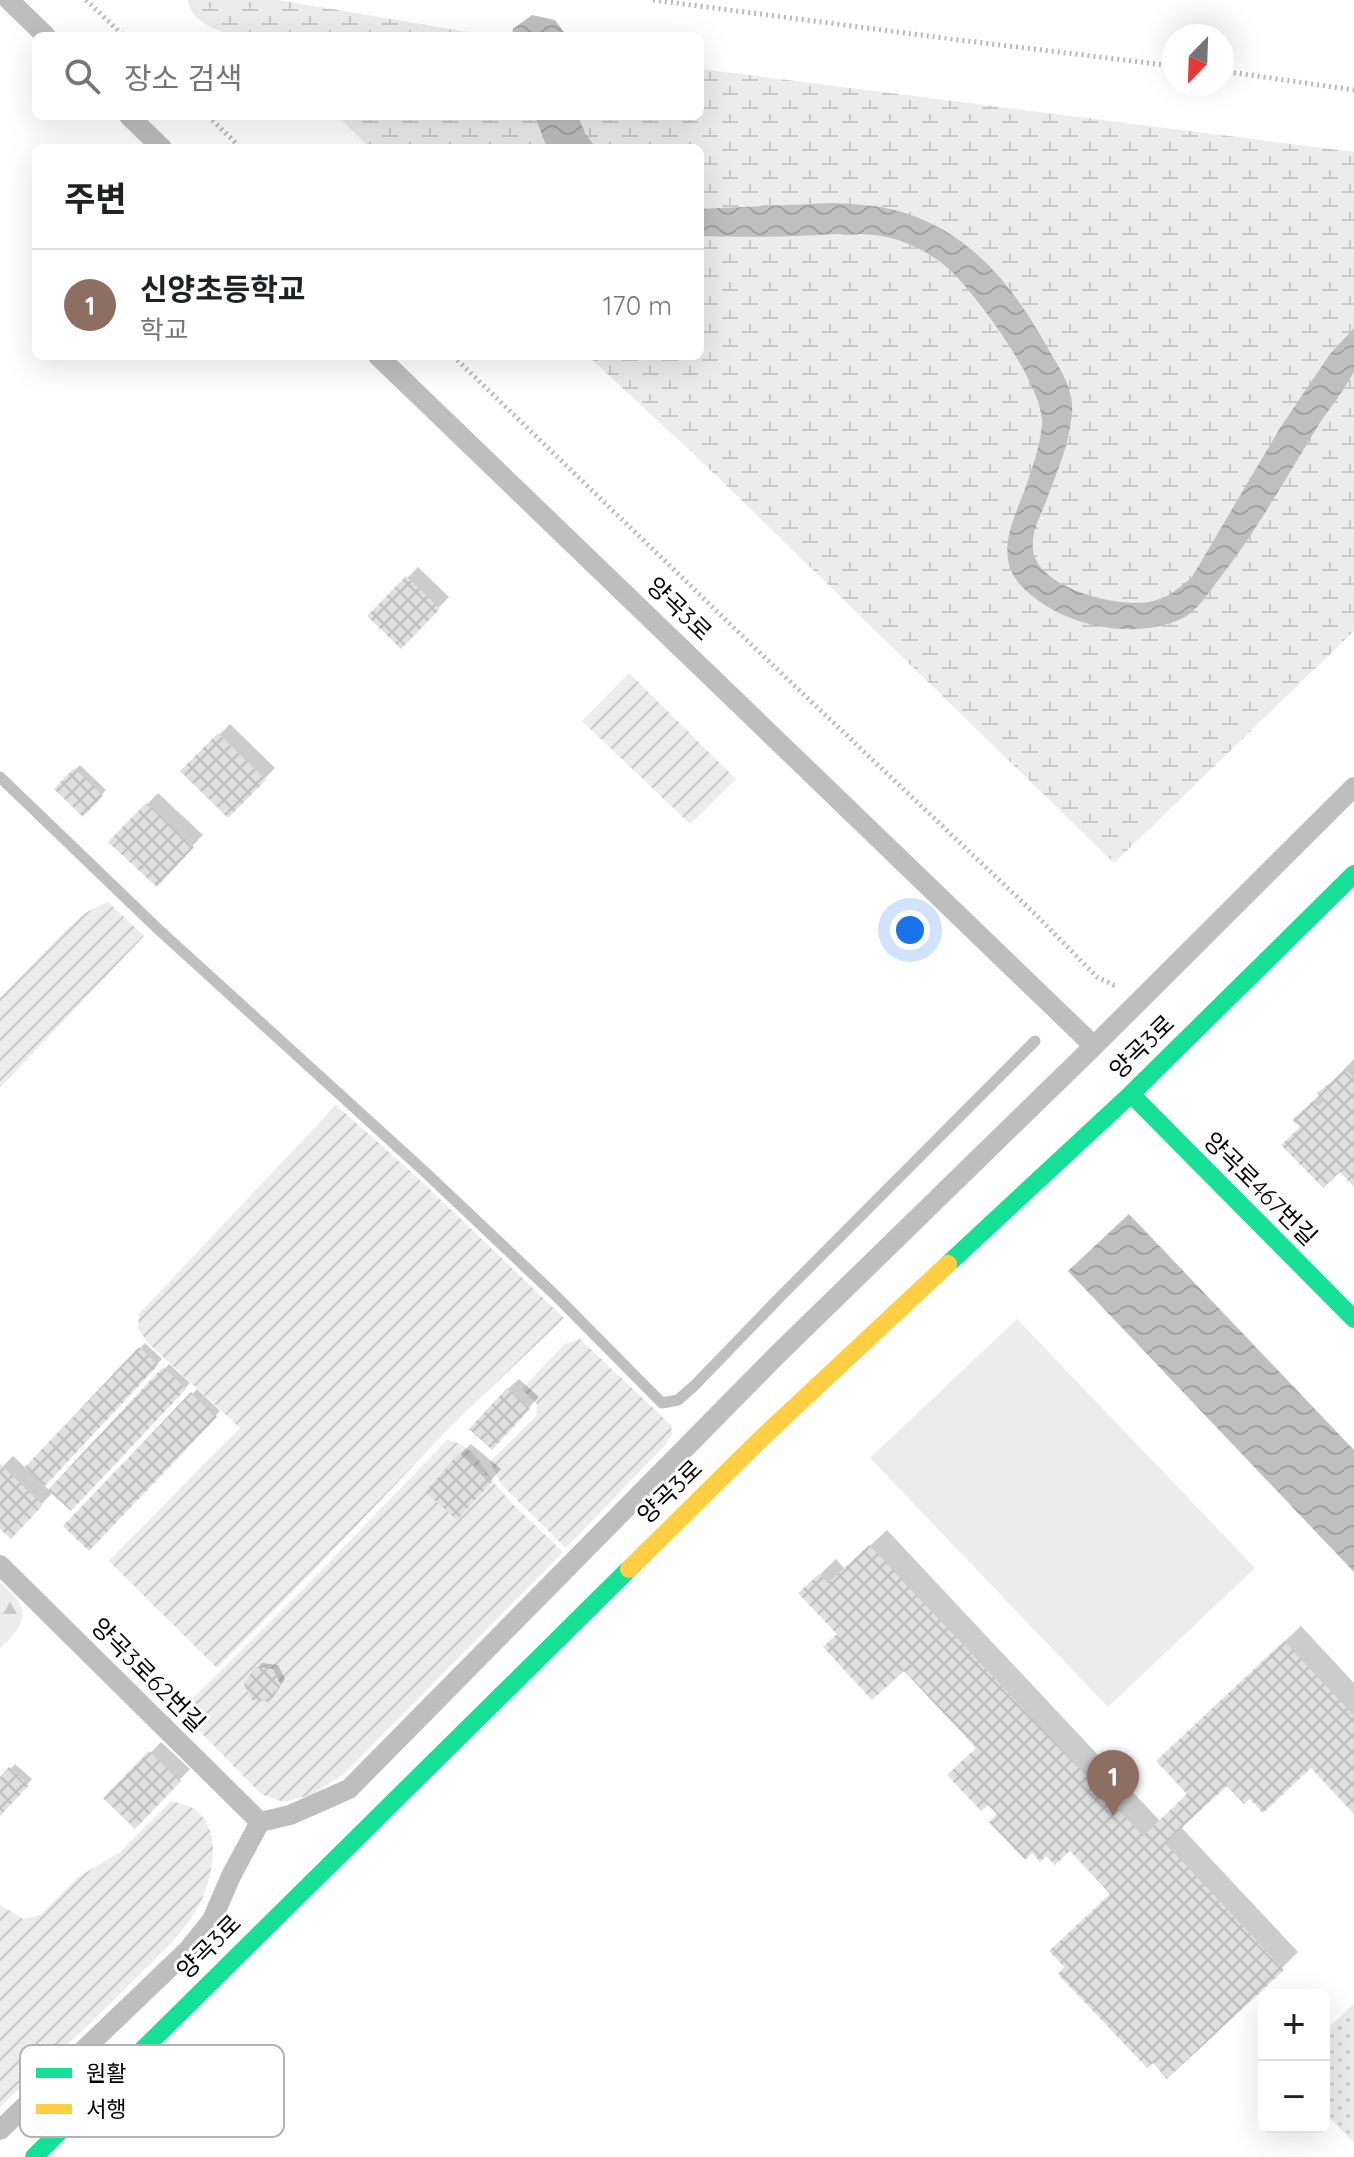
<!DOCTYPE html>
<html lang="ko">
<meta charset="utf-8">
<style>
body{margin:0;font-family:Quicksand,"Noto Sans KR",sans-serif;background:#f2f2f2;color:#202124}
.controls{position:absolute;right:24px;bottom:24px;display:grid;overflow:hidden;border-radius:12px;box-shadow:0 8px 32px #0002}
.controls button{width:72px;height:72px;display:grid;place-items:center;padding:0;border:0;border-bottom:2px solid #e0e0e0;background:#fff;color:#202124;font:40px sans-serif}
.compass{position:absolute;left:1162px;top:24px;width:72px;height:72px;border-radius:50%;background:#fff;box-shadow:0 8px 32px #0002;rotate:203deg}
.you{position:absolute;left:910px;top:930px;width:28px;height:28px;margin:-20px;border:6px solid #fff;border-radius:50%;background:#1a73e8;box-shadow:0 0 0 12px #1a73e833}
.badge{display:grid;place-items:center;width:52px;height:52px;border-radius:50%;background:#111827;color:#fff;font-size:26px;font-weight:700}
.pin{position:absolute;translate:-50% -66px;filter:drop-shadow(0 2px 4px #0008)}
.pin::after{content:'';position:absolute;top:42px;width:28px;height:24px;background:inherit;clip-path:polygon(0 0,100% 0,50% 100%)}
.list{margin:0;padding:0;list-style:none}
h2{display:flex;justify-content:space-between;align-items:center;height:104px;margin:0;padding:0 32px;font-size:34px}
h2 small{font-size:26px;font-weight:400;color:#757577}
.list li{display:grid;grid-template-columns:52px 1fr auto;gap:24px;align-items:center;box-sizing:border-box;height:112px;padding:0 32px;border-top:2px solid #e0e0e0}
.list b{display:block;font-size:30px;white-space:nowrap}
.list p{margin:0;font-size:26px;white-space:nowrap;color:#757577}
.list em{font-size:26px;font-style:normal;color:#757577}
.icon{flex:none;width:44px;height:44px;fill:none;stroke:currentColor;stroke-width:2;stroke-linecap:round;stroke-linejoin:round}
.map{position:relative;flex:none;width:1354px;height:2157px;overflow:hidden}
.search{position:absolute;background:#fff;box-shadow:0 8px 32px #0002;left:32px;top:32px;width:672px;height:88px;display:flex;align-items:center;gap:20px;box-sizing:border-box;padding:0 28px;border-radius:12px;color:#757577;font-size:30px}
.panel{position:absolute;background:#fff;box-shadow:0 8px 32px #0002;left:32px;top:144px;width:672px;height:216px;border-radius:12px}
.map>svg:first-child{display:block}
</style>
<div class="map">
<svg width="1354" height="2157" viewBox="0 0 1354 2157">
<defs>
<pattern id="forest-firs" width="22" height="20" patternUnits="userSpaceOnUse" patternTransform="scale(2)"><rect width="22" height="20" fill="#ececec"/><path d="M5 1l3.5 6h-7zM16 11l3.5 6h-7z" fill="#c9c9c9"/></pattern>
<pattern id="wetland-marsh" width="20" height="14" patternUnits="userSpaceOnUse" patternTransform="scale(2)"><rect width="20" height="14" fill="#ececec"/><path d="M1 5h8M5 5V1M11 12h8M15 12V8" fill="none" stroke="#c9c9c9"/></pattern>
<pattern id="park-dots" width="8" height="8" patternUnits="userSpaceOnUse" patternTransform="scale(2)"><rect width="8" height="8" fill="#ececec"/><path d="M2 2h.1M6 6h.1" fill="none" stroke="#c9c9c9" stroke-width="1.8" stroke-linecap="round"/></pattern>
<pattern id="garden-furrows" width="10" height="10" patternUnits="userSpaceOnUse" patternTransform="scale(2)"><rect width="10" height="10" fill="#ececec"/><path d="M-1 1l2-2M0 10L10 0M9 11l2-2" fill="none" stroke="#c9c9c9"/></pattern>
<pattern id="water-waves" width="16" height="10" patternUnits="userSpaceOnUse" patternTransform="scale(2)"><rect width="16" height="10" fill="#bfbfbf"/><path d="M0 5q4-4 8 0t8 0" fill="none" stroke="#a2a2a2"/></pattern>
<pattern id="building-cross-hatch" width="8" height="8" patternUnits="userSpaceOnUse" patternTransform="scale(2)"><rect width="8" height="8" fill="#dfdfdf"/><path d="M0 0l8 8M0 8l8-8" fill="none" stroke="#bebebe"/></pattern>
</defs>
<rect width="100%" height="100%" fill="#fff"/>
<path fill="#ececec" d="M1017,1319L1255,1568L1108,1707L870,1458Z"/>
<path fill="url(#forest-firs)" d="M0,1583C6,1589 15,1596 19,1603C30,1622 12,1636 0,1649Z"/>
<path fill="url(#wetland-marsh)" d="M188,0H278L492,36H232C214,28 190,22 188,0Z
M700,69L1354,152V631L1114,863L698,458L588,356H700V148H370L338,116H700Z"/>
<path fill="url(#park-dots)" d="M1354,2004V2143L1324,2112V2032Z"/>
<path fill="url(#garden-furrows)" d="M629,673L736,779L690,824L582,721Z
M108,902L144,936L0,1088V998L65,931L87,912Z
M336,1105L419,1179L564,1318L451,1426L319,1565L217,1668L109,1561L240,1428L148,1343L138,1328L139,1314Z
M580,1339L671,1425L672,1434L667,1443L566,1548L502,1485L490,1462L536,1416L537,1404L522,1389L565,1344Z
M448,1439C480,1450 480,1467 500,1490C519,1512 542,1531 563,1552L344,1774L311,1795L283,1802L261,1794L180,1711L309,1583Z
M171,1801C178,1803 188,1805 194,1809C225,1829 212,1882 197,1909C182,1935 158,1956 137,1977C93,2022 46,2064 0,2107V1905L23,1919L40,1915L77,1878L120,1852Z"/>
<path fill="url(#water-waves)" d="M532,15L555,20L564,32L563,36H512L513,29Z
M535,116H578L585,133L596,148H547Z
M832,203C854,204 877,205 898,211C968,230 1012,284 1046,345C1058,366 1074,387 1072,412C1070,444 1056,474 1045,504C1039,519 1031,533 1033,550C1037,589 1125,611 1157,600C1170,596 1181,587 1192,577L1280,428L1330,354L1354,328C1354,341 1354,358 1354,371C1352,379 1325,415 1318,426C1285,479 1255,534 1216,583C1206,596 1198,610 1183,618C1139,639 1078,629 1039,601C1029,594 1015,582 1011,570C1000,543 1016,514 1025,489C1032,469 1040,446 1042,425C1045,387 978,297 951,271C935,255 909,242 887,237C858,231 826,235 797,236C764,237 732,237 700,236V209Z
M1129,1214L1354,1450V1572L1068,1271Z"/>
<path fill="#0003" d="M418,567L449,597L401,646L370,616Z
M230,724L275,768L228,816L183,771Z
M80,765L106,790L83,814L56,789Z
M158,793L203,835L156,884L111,842Z
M1354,1059V1184L1295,1120Z
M145,1343L162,1359L43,1484L50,1491L169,1364L190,1383L71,1508L53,1492L11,1536L0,1526V1469L13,1456L27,1469Z
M519,1379L539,1397L502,1436L508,1389Z
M197,1389L220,1411L89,1548L66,1526Z
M471,1444L501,1469L468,1507L460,1454Z
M887,1530L1160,1821L1190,1793L1175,1744L1301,1626L1354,1683V1811L1311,1765L1250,1796L1227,1783L1180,1826L1298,1952L1282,1968L1112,1893L1070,1849L1047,1853L1032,1850L999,1814L978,1747L904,1668L839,1634L801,1593L836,1559L845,1569Z
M262,1663L278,1665L285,1679L275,1694L257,1668Z
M161,1742L190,1769L135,1826L106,1798Z
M15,1764L32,1779L0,1814V1780Z"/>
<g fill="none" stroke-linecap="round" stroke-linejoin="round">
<path stroke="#bfbfbf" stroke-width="11" d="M0,777L158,929L424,1171L554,1294L662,1403L678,1400L694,1386L782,1295L1035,1041"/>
</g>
<path fill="url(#building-cross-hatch)" d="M406,576L440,609L401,649L367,616Z
M218,733L266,780L228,818L180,771Z
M74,768L103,796L83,817L54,789Z
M146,803L194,847L157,887L108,842Z
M1346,1070L1354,1078V1187L1340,1172L1323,1188L1281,1145L1300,1127L1292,1120L1313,1101L1318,1106L1324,1101L1317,1093Z
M139,1347L158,1365L45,1486L25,1467Z
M163,1367L186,1389L71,1511L48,1490Z
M507,1388L530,1409L492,1450L469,1429Z
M191,1392L217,1417L89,1551L63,1526Z
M459,1453L492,1481L457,1520L425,1492Z
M0,1464L43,1505L11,1539L0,1529Z
M869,1545L1143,1836L1187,1794L1156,1761L1284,1641L1354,1716V1814L1311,1768L1263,1813L1250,1799L1244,1804L1227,1786L1165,1843L1284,1970L1167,2079L1153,2063L1147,2068L1058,1974L1064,1967L1049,1951L1110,1894L1070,1851L1055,1865L1046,1856L1040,1862L1032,1853L1025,1860L989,1822L997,1814L988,1805L981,1811L947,1775L976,1748L904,1671L872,1700L823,1647L837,1634L798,1593L819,1574L828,1583Z
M255,1667L273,1669L281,1685L270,1702L252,1700L244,1684Z
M149,1751L181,1781L135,1829L103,1798Z
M9,1767L29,1785L0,1816V1777Z"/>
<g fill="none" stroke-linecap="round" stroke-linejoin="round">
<path stroke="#b9b9b9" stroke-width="5" stroke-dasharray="2 4" stroke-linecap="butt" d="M86,0L124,36
M653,0L959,40L1174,66
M1222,71L1354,90
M208,116L241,148
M453,356L758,651L1036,915L1097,977L1114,985L1117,984"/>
<path stroke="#bebebe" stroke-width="20" d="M9,0L46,36
M129,116L162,148
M378,356L1094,1046L1354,787
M0,1565L260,1822
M260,1822L290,1815L349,1789L776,1356L1094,1046
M0,2130L188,1950L212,1920L231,1876L260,1822"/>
<path stroke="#16e098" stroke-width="18" d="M1131,1094L1354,1319
M948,1264L1131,1094L1354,874
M34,2157L629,1569"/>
<path stroke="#ffcf43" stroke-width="18" d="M629,1569L765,1435L948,1264"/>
</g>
<g text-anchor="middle" stroke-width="6" stroke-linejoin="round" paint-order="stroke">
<g font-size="24" fill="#000" stroke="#fff">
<text transform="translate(679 609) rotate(44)" y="8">양곡3로</text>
<text transform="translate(1142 1047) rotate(-44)" y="8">양곡3로</text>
<text transform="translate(1260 1189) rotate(45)" y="8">양곡로467번길</text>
<text transform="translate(670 1492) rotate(-44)" y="8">양곡3로</text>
<text transform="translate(148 1675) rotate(45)" y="8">양곡3로62번길</text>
<text transform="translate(209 1947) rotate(-45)" y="8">양곡3로</text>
</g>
</g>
<rect x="20" y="2045" width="264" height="92" rx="12" fill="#fff" stroke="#b2b2b2" stroke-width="2"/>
<rect x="36" y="2068" width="36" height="10" fill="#16e098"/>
<rect x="36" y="2104" width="36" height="10" fill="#ffcf43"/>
<g font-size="22" fill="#000">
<text x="86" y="2081">원활</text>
<text x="86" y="2117">서행</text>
</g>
</svg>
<div class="controls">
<button>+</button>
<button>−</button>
</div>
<svg class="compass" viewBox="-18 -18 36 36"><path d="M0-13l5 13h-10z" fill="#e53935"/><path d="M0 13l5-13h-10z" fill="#757577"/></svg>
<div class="you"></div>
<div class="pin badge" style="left:1113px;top:1816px;background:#8d6e63">1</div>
<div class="search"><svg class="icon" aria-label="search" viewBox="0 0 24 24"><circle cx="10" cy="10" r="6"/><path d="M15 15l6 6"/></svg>장소 검색</div>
<section class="panel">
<h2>주변<small></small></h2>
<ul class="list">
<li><span class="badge" style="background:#8d6e63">1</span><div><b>신양초등학교</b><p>학교</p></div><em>170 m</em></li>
</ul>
</section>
</div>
